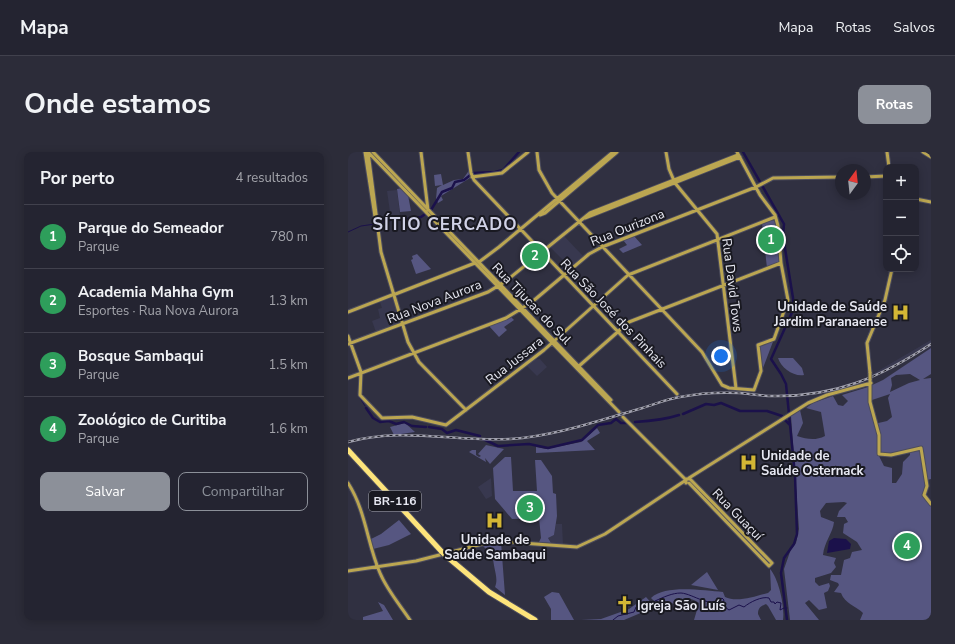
<!DOCTYPE html>
<html lang="pt">
<meta charset="utf-8">
<style>
body{margin:0;font-family:"Nunito Sans",sans-serif;background:#2c2c39;color:#f1f3f6}
.controls{position:absolute;right:12px;top:12px;display:grid;overflow:hidden;border-radius:8px;box-shadow:0 2px 10px #0003}
.controls button{width:36px;height:36px;display:grid;place-items:center;padding:0;border:0;border-bottom:1px solid #41414d;background:#242431;color:#f1f3f6;font:20px sans-serif}
.compass{position:absolute;left:487px;top:12px;width:36px;height:36px;border-radius:50%;background:#242431;box-shadow:0 2px 10px #0003;rotate:15deg}
.you{position:absolute;left:373px;top:204px;width:14px;height:14px;margin:-10px;border:3px solid #fff;border-radius:50%;background:#1a73e8;box-shadow:0 0 0 6px #1a73e833}
.badge{display:grid;place-items:center;width:26px;height:26px;border-radius:50%;background:#8c9099;color:#fff;font-size:13px;font-weight:700}
.pin{position:absolute;translate:-50% -50%;border:2px solid #fff;box-shadow:0 1px 4px #0006}
.list{margin:0;padding:0;list-style:none}
h2{display:flex;justify-content:space-between;align-items:center;height:52px;margin:0;padding:0 16px;font-size:17px}
h2 small{font-size:13px;font-weight:400;color:#a3a4ab}
.list li{display:grid;grid-template-columns:26px 1fr auto;gap:12px;align-items:center;box-sizing:border-box;height:64px;padding:0 16px;border-top:1px solid #41414d}
.list b{display:block;font-size:15px;white-space:nowrap}
.list p{margin:0;font-size:13px;white-space:nowrap;color:#a3a4ab}
.list em{font-size:13px;font-style:normal;color:#a3a4ab}
.actions{display:flex;gap:8px;padding:12px 16px}
.actions a{flex:1;padding:9px 0;border:1px solid #8c9099;border-radius:8px;text-align:center;font-size:14px;color:#8c9099}
.actions .main{background:#8c9099;color:#fff}
.icon{flex:none;width:22px;height:22px;fill:none;stroke:currentColor;stroke-width:2;stroke-linecap:round;stroke-linejoin:round}
.map{position:relative;flex:none;width:583px;height:468px;overflow:hidden;border-radius:8px}
header{display:flex;align-items:center;gap:24px;box-sizing:border-box;height:56px;padding:0 20px;background:#242431;border-bottom:1px solid #41414d}
header strong{font-size:19px}
nav{display:flex;gap:22px;margin-inline-start:auto;font-size:14px}
.intro{display:flex;align-items:center;justify-content:space-between;box-sizing:border-box;height:96px;padding:0 24px}
h1{margin:0;font-size:28px}
.button{padding:10px 18px;border-radius:8px;background:#8c9099;color:#fff;font-size:14px;font-weight:700}
main{display:flex;gap:24px;padding:0 24px}
aside{flex:1;background:#242431;border-radius:8px;box-shadow:0 2px 10px #0003}
.map>svg:first-child{display:block}
</style>
<header>
<strong>Mapa</strong>
<nav><a>Mapa</a><a>Rotas</a><a>Salvos</a></nav>
</header>
<div class="intro"><h1>Onde estamos</h1><a class="button">Rotas</a></div>
<main>
<aside>
<h2>Por perto<small>4 resultados</small></h2>
<ul class="list">
<li><span class="badge" style="background:#2e9e5b">1</span><div><b>Parque do Semeador</b><p>Parque</p></div><em>780 m</em></li>
<li><span class="badge" style="background:#2e9e5b">2</span><div><b>Academia Mahha Gym</b><p>Esportes · Rua Nova Aurora</p></div><em>1.3 km</em></li>
<li><span class="badge" style="background:#2e9e5b">3</span><div><b>Bosque Sambaqui</b><p>Parque</p></div><em>1.5 km</em></li>
<li><span class="badge" style="background:#2e9e5b">4</span><div><b>Zoológico de Curitiba</b><p>Parque</p></div><em>1.6 km</em></li>
</ul>
<div class="actions"><a class="main">Salvar</a><a>Compartilhar</a></div>
</aside>
<div class="map">
<svg width="583" height="468" viewBox="0 0 583 468">
<rect width="100%" height="100%" fill="#303041"/>
<path fill="#38384f" d="M49,38L52,64L43,67L39,39Z
M216,84L235,104L222,115L202,95Z
M44,145L53,171L28,180L24,169L32,166L30,157L34,156L32,150Z
M583,188V195L523,226V223Z
M192,207L199,215L189,224L178,213L184,208Z
M143,326L144,344L138,347L130,335Z
M208,372H214L215,393L203,391L200,386L206,383Z"/>
<path fill="#565681" fill-rule="evenodd" d="M122,17V26L93,44L95,48L90,51L88,47L89,36L94,33L87,34L86,23L93,22L95,33L106,28L115,27Z
M54,36L60,43L63,59L52,60L49,37Z
M427,66L433,110L419,116L414,71Z
M286,84L294,93L275,101L271,97L279,93L275,88Z
M69,102L83,117L68,122L63,108L65,107L64,104Z
M162,164L166,168L156,175L159,178L151,185L141,174Z
M426,187L415,216L414,218L410,193Z
M583,196V222L575,227L583,226V327L579,328C576,343 572,341 583,354V468H512L515,461C508,454 497,452 493,441L486,440L491,433L490,431L482,428L483,423H493L496,408L502,406L504,400L514,398L509,390L495,381L496,372L500,370L497,365H489L491,359L499,351L496,350L478,351L472,359L473,365L486,370C485,381 476,390 475,403L488,406L486,411L488,415L483,421L467,426V430L471,434L481,431L482,434L480,439L476,441L479,456L471,458L461,448L457,451L471,468H442L436,417L443,397L448,391L451,377L443,264L452,258L455,271L449,284C459,287 467,289 477,284L473,260L458,256L465,251L485,244L490,253L495,254L500,249L494,243L520,235L535,228ZM562,222L572,228L561,231L542,240L544,233L543,226L548,223ZM542,242L540,246L544,265L539,269L526,272L521,249ZM562,298V303L555,310L554,322L548,331H544V316L536,314L530,302H545Z
M430,206H445L454,216L456,223C446,225 433,216 430,206Z
M57,271L67,280L46,283L42,275Z
M249,276L252,281L239,289L247,298L188,301V295L198,297L233,290Z
M138,293L156,297L142,312L137,306L138,310L121,300L124,298H128V303L131,305L133,304L130,302Z
M157,305H163L165,339H189L187,308H193L204,324L205,341L208,342L209,364L206,383L200,386L203,391L191,390L193,386L191,366L164,367L147,347L145,316Z
M51,368L63,382L41,393L25,397L23,387L33,382Z
M153,390L157,443L147,435C151,426 145,416 145,404L134,393Z
M422,417C431,427 437,456 435,468H428L420,454L418,452C413,454 410,456 410,462L413,468H346L351,451C347,448 340,445 336,449L340,456L339,459L320,449H316L311,454L303,446C318,432 356,439 375,440L377,445C389,451 408,444 420,441L423,438Z
M359,420L370,438L343,433Z
M204,440L211,441L226,468H203V457L196,445Z
M298,445L307,455L276,468H233L253,467L281,457Z
M30,450L36,453L45,468H15V465L35,459Z"/>
<path fill="#1b114b" d="M486,386L498,387L503,392L502,397L479,401L481,389Z"/>
<g fill="none" stroke-linecap="round" stroke-linejoin="round">
<path stroke="#1b114b" stroke-width="1" d="M0,80L13,74L27,72
M10,243L17,254
M307,449C316,445 324,441 333,441C346,442 362,457 374,446L376,448L374,453L381,458L391,453L396,455C402,450 414,444 421,446L423,450H426L427,452L429,450L433,451L432,458L436,456
M437,456H439
M265,468L270,464L286,460L288,455L293,456V453L299,454L303,451"/>
<path stroke="#1b114b" stroke-width="2.5" d="M395,0L436,72L435,84L445,146L446,156L423,207L433,222L438,232L447,323L449,382L446,392L436,406L433,421L439,468
M29,71L51,66L60,67L73,65L83,58L94,40L104,36L107,30L116,28L125,21L147,20L155,18L171,0
M18,256L25,266L32,270L41,269L48,272L56,270L64,274L78,275
M335,262L358,252L366,253L373,251L392,259H419L434,264
M437,268L442,273
M287,270C303,269 316,268 331,263
M81,275L94,277L99,281L108,278L132,284
M135,287L150,294L181,292L200,296L234,288L250,273L263,271L268,267L273,271H279"/>
<path stroke="#4b4c5c" stroke-width="3" stroke-dasharray="3 1.5" stroke-linecap="butt" d="M272,259L276,264"/>
<defs>
<path id="secondary" d="M17,0L28,71
M20,0L271,260
M20,0L33,100L60,190L71,210L118,258
M25,0L263,248
M73,0L80,58
M120,0L123,21L126,28L329,242
M189,0L191,18L204,41L354,200L374,233L381,236L406,238L413,219L410,193L426,187L440,148L433,111L430,74L427,63L412,43L389,0
M318,0L321,17L327,31L369,82L388,236
M539,0L541,15
M575,0L583,5
M124,25L154,21L180,0
M517,25L538,24
M568,47L583,50
M192,63L197,61L269,0
M237,66L392,5
M131,110L151,95L265,0
M45,143L127,111
M0,160L44,143
M0,184L13,220L12,243L34,266L64,265L98,273L196,198L280,123L427,65
M0,192L140,140L158,129L242,61L390,3
M231,214L281,170L433,111
M522,221L519,191L537,148L544,117
M0,226L158,166L184,150L241,102L254,95L408,35L425,26L493,25
M522,227V250L531,283V302L543,303L573,296L579,334L576,343L583,352
M275,265L338,328
M341,326L460,251L479,243L523,231
M0,331C18,359 19,391 32,421C39,438 52,453 62,468
M338,331V327H342L424,411L421,414L341,331
M0,419L68,409L146,389L229,395L257,382L338,328"/>
<path id="highway" d="M0,298L94,400
M97,403L141,440L187,468"/>
</defs>
<use href="#secondary" stroke="#4d4d5d" stroke-width="5"/>
<use href="#highway" stroke="#4d4d5d" stroke-width="7"/>
<use href="#secondary" stroke="#bba651" stroke-width="3"/>
<use href="#highway" stroke="#fde47b" stroke-width="5"/>
<defs>
<path id="rail" d="M0,290C54,275 108,290 162,287C207,284 249,269 291,257C305,253 318,247 332,245C352,241 372,240 392,241C403,242 414,244 425,244C487,245 533,225 583,192"/>
</defs>
<use href="#rail" stroke="#a0a0ad" stroke-width="2.5"/>
<use href="#rail" stroke="#191921" stroke-width="1" stroke-dasharray="3" stroke-linecap="butt"/>
<defs>
<path id="secondary-bridge" d="M522,227V221"/>
<path id="highway-bridge" d="M94,400L97,403"/>
</defs>
<use href="#secondary-bridge" stroke="#4d4d5d" stroke-width="5" stroke-linecap="butt"/>
<use href="#highway-bridge" stroke="#4d4d5d" stroke-width="7" stroke-linecap="butt"/>
<use href="#secondary-bridge" stroke="#bba651" stroke-width="3"/>
<use href="#highway-bridge" stroke="#fde47b" stroke-width="5"/>
</g>
<defs>
<symbol id="hospital-bare" viewBox="-9 -9 18 18"><path d="M-5-5h3v3.5h4V-5h3V5h-3V1.5h-4V5h-3Z" fill="#d3b635" stroke="#191921" stroke-width="2.5" paint-order="stroke"/></symbol>
<symbol id="church-bare" viewBox="-9 -9 18 18"><path d="M-1.2-6h2.4v3.5h3.3v2.4h-3.3V6h-2.4V-.1h-3.3v-2.4h3.3Z" fill="#d3b635" stroke="#191921" stroke-width="2.5" paint-order="stroke"/></symbol>
</defs>
<g fill-rule="evenodd">
<use href="#hospital-bare" x="540" y="148" width="25" height="25"/>
<use href="#hospital-bare" x="388" y="298" width="25" height="25"/>
<use href="#hospital-bare" x="134" y="356" width="25" height="25"/>
<use href="#church-bare" x="264" y="440" width="25" height="25"/>
</g>
<g text-anchor="middle" stroke-width="4" stroke-linejoin="round" paint-order="stroke">
<rect fill="#191921" stroke="#a9aab3" stroke-width="1" x="21" y="339" width="52" height="20" rx="3"/>
<g font-size="12" font-weight="bold" fill="#e7e8f2">
<text x="47" y="353">BR-116</text>
</g>
<g font-size="13" fill="#e7e8f2" stroke="#191921">
<text transform="translate(279 75) rotate(-22)" y="5">Rua Ourizona</text>
<text transform="translate(385 133) rotate(83)" y="5">Rua David Tows</text>
<text transform="translate(86 149) rotate(-21)" y="5">Rua Nova Aurora</text>
<text transform="translate(184 151) rotate(46)" y="5">Rua Tijucas do Sul</text>
<text transform="translate(266 161) rotate(46)" y="5">Rua São José dos Pinhais</text>
<text transform="translate(166 208) rotate(-38)" y="5">Rua Jussara</text>
<text transform="translate(390 362) rotate(46)" y="5">Rua Guaçuí</text>
</g>
<g font-size="13" font-weight="bold" fill="#e7e8f2" stroke="#191921" text-anchor="start">
<text x="539" y="159" text-anchor="end">Unidade de Saúde<tspan x="539" dy="15">Jardim Paranaense</tspan></text>
<text x="413" y="308">Unidade de<tspan x="413" dy="15">Saúde Osternack</tspan></text>
<text x="147" y="392" text-anchor="middle">Unidade de<tspan x="147" dy="15">Saúde Sambaqui</tspan></text>
<text x="289" y="458">Igreja São Luís</text>
</g>
<g font-size="17" font-weight="bold" letter-spacing="1" fill="#d1d2e7" stroke="#191921">
<text x="97" y="78">SÍTIO CERCADO</text>
</g>
</g>
</svg>
<div class="controls">
<button>+</button>
<button>−</button>
<button><svg class="icon" aria-label="locate" viewBox="0 0 24 24"><circle cx="12" cy="12" r="6"/><path d="M12 2v4M12 18v4M2 12h4M18 12h4"/></svg></button>
</div>
<svg class="compass" viewBox="-18 -18 36 36"><path d="M0-13l5 13h-10z" fill="#e53935"/><path d="M0 13l5-13h-10z" fill="#a3a4ab"/></svg>
<div class="you"></div>
<div class="pin badge" style="left:423px;top:88px;background:#2e9e5b">1</div>
<div class="pin badge" style="left:187px;top:104px;background:#2e9e5b">2</div>
<div class="pin badge" style="left:182px;top:356px;background:#2e9e5b">3</div>
<div class="pin badge" style="left:559px;top:394px;background:#2e9e5b">4</div>
</div>
</main>
